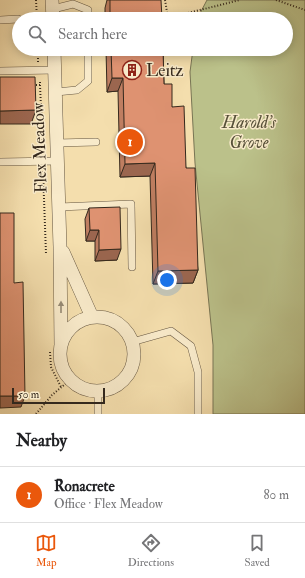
<!DOCTYPE html>
<meta charset="utf-8">
<style>
body{margin:0;font-family:"IM FELL Double Pica",serif;background:#f6f6f6;color:#202124}
.scale{position:absolute;left:12px;bottom:10px;width:93px;box-sizing:border-box;padding-left:4px;border:2px solid #35291d;border-top:0;font-size:11px;line-height:14px;white-space:nowrap;color:#35291d;-webkit-text-stroke:3px #f8eaca;paint-order:stroke}
.you{position:absolute;left:167px;top:280px;width:14px;height:14px;margin:-10px;border:3px solid #fff;border-radius:50%;background:#1a73e8;box-shadow:0 0 0 6px #1a73e833}
.badge{display:grid;place-items:center;width:26px;height:26px;border-radius:50%;background:#ea580c;color:#fff;font-size:13px;font-weight:700}
.pin{position:absolute;translate:-50% -50%;border:2px solid #fff;box-shadow:0 1px 4px #0006}
.list{margin:0;padding:0;list-style:none}
h2{display:flex;justify-content:space-between;align-items:center;height:52px;margin:0;padding:0 16px;font-size:17px}
h2 small{font-size:13px;font-weight:400;color:#757577}
.list li{display:grid;grid-template-columns:26px 1fr auto;gap:12px;align-items:center;box-sizing:border-box;height:56px;padding:0 16px;border-top:1px solid #e0e0e0}
.list b{display:block;font-size:15px;white-space:nowrap}
.list p{margin:0;font-size:13px;white-space:nowrap;color:#757577}
.list em{font-size:13px;font-style:normal;color:#757577}
.icon{flex:none;width:22px;height:22px;fill:none;stroke:currentColor;stroke-width:2;stroke-linecap:round;stroke-linejoin:round}
.map{position:relative;flex:none;width:305px;height:414px;overflow:hidden}
.search{position:absolute;background:#fff;box-shadow:0 2px 10px #0003;left:12px;right:12px;top:12px;height:44px;display:flex;align-items:center;gap:10px;box-sizing:border-box;padding:0 14px;border-radius:22px;color:#757577;font-size:15px}
.sheet{height:108px;background:#fff}
nav{display:flex;justify-content:space-around;align-items:center;box-sizing:border-box;height:56px;border-top:1px solid #e0e0e0;background:#fff;font-size:11px;color:#757577}
nav a{display:grid;justify-items:center;gap:2px}
nav .on{color:#ea580c}
.map>svg:first-child{display:block}
</style>
<div class="map">
<svg width="305" height="414" viewBox="0 0 305 414">
<rect width="100%" height="100%" fill="#f4dead"/>
<filter id="stains"><feTurbulence type="fractalNoise" baseFrequency=".005" numOctaves="4"/><feColorMatrix values="0 0 0 0 .2 0 0 0 0 .09 0 0 0 0 .02 0 0 0 .5 -.17"/></filter>
<radialGradient id="worn" r=".72"><stop offset=".6" stop-color="#630" stop-opacity="0"/><stop offset="1" stop-color="#630" stop-opacity=".3"/></radialGradient>
<path fill="#bbc18a" stroke="#787554" d="M207,0H305V414H213V345L195,163L190,72L193,49H286V19H197Z"/>
<g fill="none" stroke-linecap="round" stroke-linejoin="round">
<defs>
<path id="lane" d="M53,9L73,4L88,10V19
M0,20L18,19
M0,71L55,70
M56,92L77,90L88,81V49
M57,143L96,142
M0,162L58,161
M59,207L131,204L132,267
M132,342L171,331L191,346L198,372V414
M98,414V391"/>
<path id="street" d="M52,0L53,19
M54,49L60,247L61,346
M63,252L92,317
M60 354a37 37 0 1 1 74 0a37 37 0 1 1-74 0Z"/>
</defs>
<use href="#lane" stroke="#655641" stroke-width="8"/>
<use href="#street" stroke="#655641" stroke-width="14"/>
<path stroke="#35291d" stroke-width="2" stroke-dasharray="1 2" stroke-linecap="butt" d="M36,0L37,19
M165,0L168,18L240,0
M276,0L305,10
M38,49V62
M33,85H40V80
M40,85L43,152
M43,171L46,254
M50,352L51,367L61,387
M36,414L52,395L70,380"/>
<use href="#lane" stroke="#f8eaca" stroke-width="7"/>
<use href="#street" stroke="#f8eaca" stroke-width="13"/>
</g>
<path fill="#bf7e61" stroke="#35291d" d="M107,0H110L162,19H105V8Z
M106,49H163L164,84L172,107L186,168L198,270L193,283L153,284L150,176L120,177L118,91L107,92Z
M89,208L117,260L95,261V241H86L85,219Z"/>
<path fill="#9b664f" stroke="#35291d" d="M112,78H123L118,91L107,92Z
M36,110L31,124H0V111Z
M155,163L150,176L120,177L125,164Z
M90,230H99L95,241H86Z
M121,249L117,260L95,261L99,250Z
M198,270L193,283L153,284L158,271Z
M0,396H25L21,407L0,408Z"/>
<path fill="#de9271" stroke="#35291d" d="M110,0H161L162,19H110Z
M111,49H163L164,84H172V107L184,106L186,168H195L198,270L158,271L155,163L125,164L123,78H112Z
M0,77H35L36,110L0,111Z
M120,207L121,249L99,250V230H90L89,208Z
M0,213H14V283L23,282L25,396H0Z"/>
<defs><path id="oneway-solid" d="M-6-.8H1V-3.2L6.5 0L1 3.2V.8H-6Z"/></defs>
<use fill="#968a74" href="#oneway-solid" transform="translate(61 307) rotate(-90)"/>
<defs>
<symbol id="building-ring" viewBox="-11 -11 22 22"><circle r="9.5" fill="#f8eaca" stroke="#8f2418" stroke-width="1.5"/><path d="M-4-6H4V6H1V3H-1V6H-4ZM-2.5-4.3h1.7v1.8h-1.7ZM.8-4.3h1.7v1.8H.8ZM-2.5-1h1.7V.8h-1.7ZM.8-1h1.7V.8H.8Z" fill="#8f2418"/></symbol>
</defs>
<g fill-rule="evenodd">
<use href="#building-ring" x="121" y="59" width="22" height="22"/>
</g>
<g text-anchor="middle" stroke-width="3" stroke-linejoin="round" paint-order="stroke">
<g font-size="17" fill="#35291d" stroke="#f8eaca" text-anchor="start">
<text x="146" y="76">Leitz</text>
</g>
<g font-size="17" font-style="italic" fill="#564f38" stroke="#f8eaca">
<text x="249" y="128">Harold's<tspan x="249" dy="20">Grove</tspan></text>
</g>
<g font-size="17" fill="#35291d" stroke="#f8eaca">
<text transform="translate(39 148) rotate(-92)" y="6">Flex Meadow</text>
</g>
</g>
<rect width="100%" height="100%" filter="url(#stains)"/>
<rect width="100%" height="100%" fill="url(#worn)"/>
</svg>
<div class="scale">50 m</div>
<div class="you"></div>
<div class="pin badge" style="left:130px;top:142px">1</div>
<div class="search"><svg class="icon" aria-label="search" viewBox="0 0 24 24"><circle cx="10" cy="10" r="6"/><path d="M15 15l6 6"/></svg>Search here</div>
</div>
<section class="sheet">
<h2>Nearby<small></small></h2>
<ul class="list">
<li><span class="badge">1</span><div><b>Ronacrete</b><p>Office · Flex Meadow</p></div><em>80 m</em></li>
</ul>
</section>
<nav>
<a class="on"><svg class="icon" aria-label="map" viewBox="0 0 24 24"><path d="M3 6l6-2 6 2 6-2v14l-6 2-6-2-6 2zM9 4v14M15 6v14"/></svg>Map</a>
<a><svg class="icon" aria-label="directions" viewBox="0 0 24 24"><path d="M12 3l9 9-9 9-9-9zM9 14v-3h6M13 9l2 2-2 2"/></svg>Directions</a>
<a><svg class="icon" aria-label="saved" viewBox="0 0 24 24"><path d="M7 4h10v16l-5-4-5 4z"/></svg>Saved</a>
</nav>
